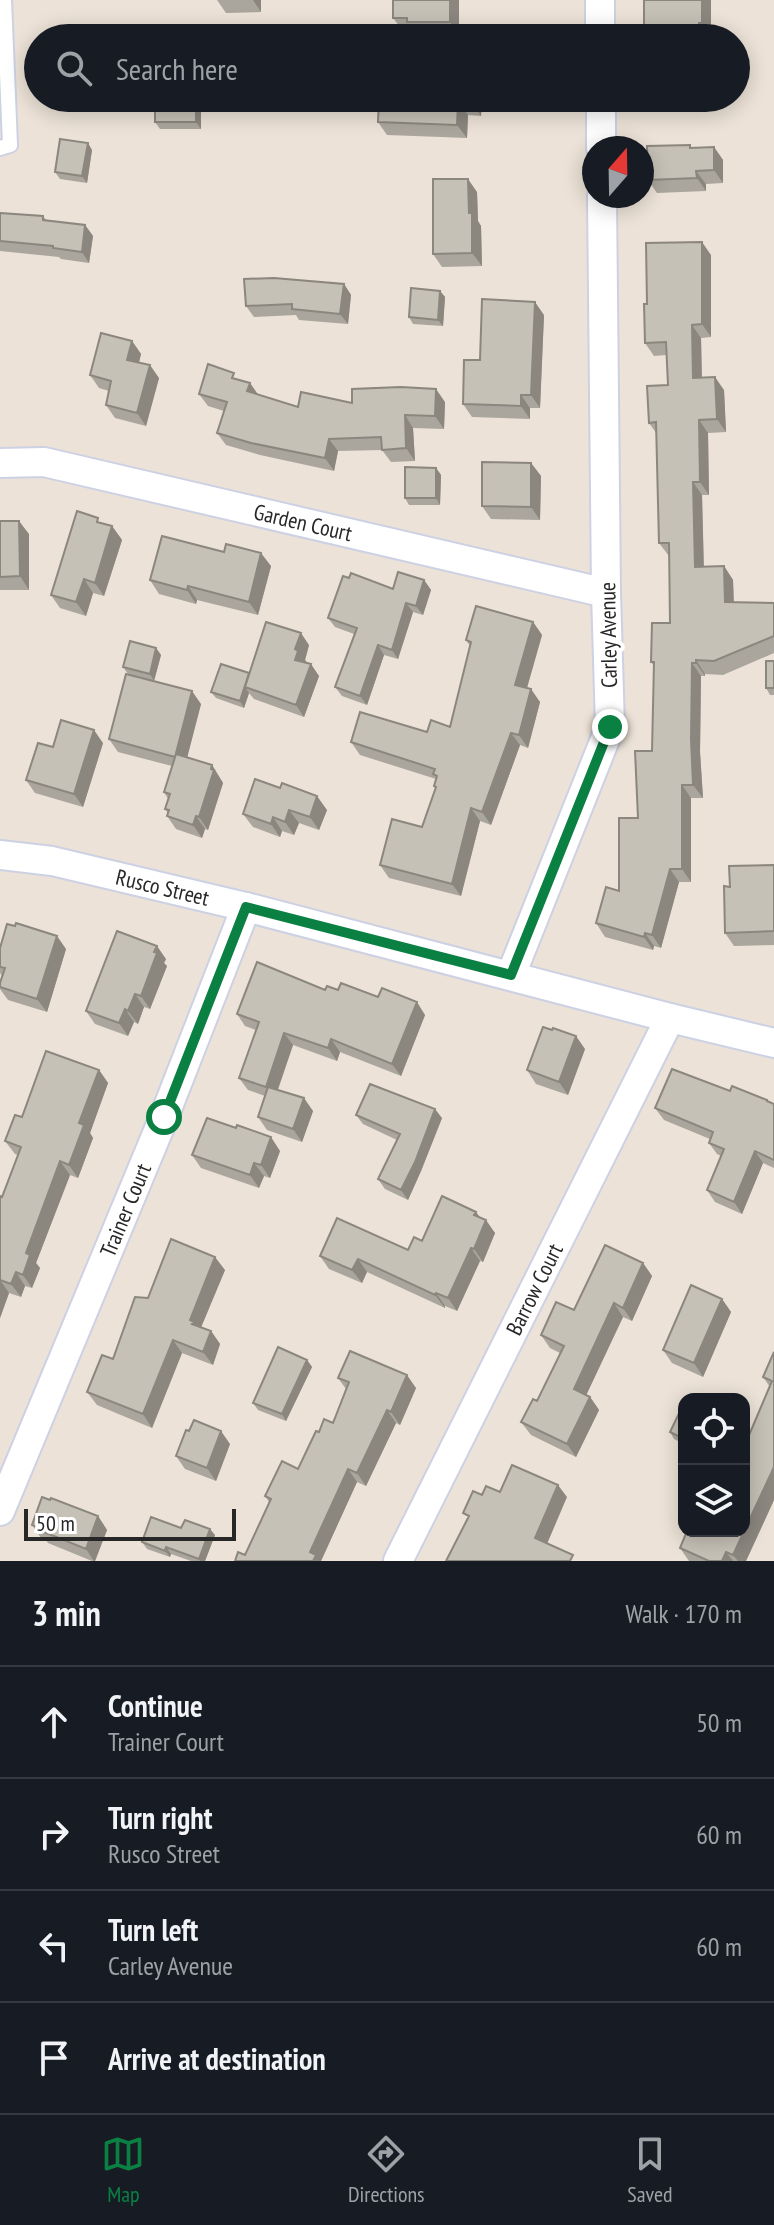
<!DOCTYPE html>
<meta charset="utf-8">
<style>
body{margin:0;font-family:"PT Sans Narrow",sans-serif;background:#20242c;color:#f1f3f6}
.controls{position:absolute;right:24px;bottom:24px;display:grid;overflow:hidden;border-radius:16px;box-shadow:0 4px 20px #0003}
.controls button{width:72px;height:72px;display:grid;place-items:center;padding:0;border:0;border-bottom:2px solid #363941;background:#171b24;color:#f1f3f6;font:40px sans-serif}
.compass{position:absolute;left:582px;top:136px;width:72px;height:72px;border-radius:50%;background:#171b24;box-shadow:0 4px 20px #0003;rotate:20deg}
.scale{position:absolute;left:24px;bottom:20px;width:212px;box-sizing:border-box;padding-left:8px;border:4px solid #272727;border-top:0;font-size:22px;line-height:28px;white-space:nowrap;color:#272727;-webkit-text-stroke:6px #fff;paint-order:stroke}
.stop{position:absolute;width:24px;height:24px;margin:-18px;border:6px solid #0b8043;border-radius:50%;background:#fff}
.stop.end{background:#0b8043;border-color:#fff;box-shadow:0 2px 8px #0008}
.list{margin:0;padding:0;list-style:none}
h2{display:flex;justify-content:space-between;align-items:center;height:104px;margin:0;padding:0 32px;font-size:34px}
h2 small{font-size:26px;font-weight:400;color:#9ea1a6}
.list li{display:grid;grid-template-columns:52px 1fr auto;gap:24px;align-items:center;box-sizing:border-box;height:112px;padding:0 32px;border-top:2px solid #363941}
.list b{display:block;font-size:30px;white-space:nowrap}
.list p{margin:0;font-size:26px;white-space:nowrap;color:#9ea1a6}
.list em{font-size:26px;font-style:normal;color:#9ea1a6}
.icon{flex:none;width:44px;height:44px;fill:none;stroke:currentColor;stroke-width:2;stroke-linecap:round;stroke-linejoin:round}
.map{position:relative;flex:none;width:774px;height:1561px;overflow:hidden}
.search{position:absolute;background:#171b24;box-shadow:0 4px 20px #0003;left:24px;right:24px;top:24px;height:88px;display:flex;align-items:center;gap:20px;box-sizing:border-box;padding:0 28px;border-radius:44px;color:#9ea1a6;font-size:30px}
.sheet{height:552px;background:#171b24}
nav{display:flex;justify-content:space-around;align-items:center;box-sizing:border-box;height:112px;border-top:2px solid #363941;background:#171b24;font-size:22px;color:#9ea1a6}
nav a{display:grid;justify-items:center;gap:4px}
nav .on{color:#0b8043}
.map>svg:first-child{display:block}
</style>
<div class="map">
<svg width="774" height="1561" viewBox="0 0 774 1561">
<rect width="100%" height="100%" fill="#ece2d7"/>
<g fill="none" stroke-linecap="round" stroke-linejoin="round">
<defs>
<path id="lane" d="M0,148L10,145L4,0"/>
<g id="street">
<path d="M600,0V38"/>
<path d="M601,98V148"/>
<path id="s1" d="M0,463L44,462L606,593"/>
<path id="s2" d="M0,855L52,861L246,907L670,1018L774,1043"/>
<path d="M511,975L610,727L606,593L602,196"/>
<path id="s3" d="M0,1511L164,1117L246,907"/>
<path id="s4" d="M398,1561L670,1018"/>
</g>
</defs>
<use href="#lane" stroke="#ccd1e3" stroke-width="18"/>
<use href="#street" stroke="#ccd1e3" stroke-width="32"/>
<use href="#lane" stroke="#fff" stroke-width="14"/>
<use href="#street" stroke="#fff" stroke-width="28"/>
</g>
<path fill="#aaa69d" d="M217,0H261V12L226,13Z
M393,0H459V35H417L414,31H403L393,18Z
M644,0H711V36H708V38H644Z
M155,98H201V129H160L155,122Z
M379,98H482L481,116L468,115L467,138L387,135L378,122Z
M690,145L692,148L714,147L723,160V183L706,184V191L657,193L648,180Z
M92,150L87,183L60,179L55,172Z
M477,192L478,221L481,226L482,266L442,267L433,254Z
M0,213L43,216L46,220L85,225L93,236L89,263L61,259L59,257L0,251Z
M711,255V337L701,338L702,378L724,390L726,432L708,433L709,495H702L704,567L724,566L733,580L734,602L774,603V653L723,675L705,674V676H701L700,752L703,798H691V882H679L661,948L654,946L653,950L605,937L596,923L619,891L638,818L652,751L654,666L651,662L670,623L669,556L659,543L657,434L649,423L668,385L666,355L654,356L645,343L647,304Z
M344,284L351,295L348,324L299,320L296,315L254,317L246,306Z
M440,291L445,297L443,326L413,324L409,317Z
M544,315L540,408H530V419L472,417L463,404L480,360Z
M132,341L141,354L139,363L159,378L146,426L115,418L106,405L109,391L99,388L90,375Z
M238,380L250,383L258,395L298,407L352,403L445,402L444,429L413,428L415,461L391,462L382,450L338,451L334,471L260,455L226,445L217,433L224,411L208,406L199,394Z
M531,463L541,476L540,520L491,519L482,506Z
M436,468L441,475L440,505H409L405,498Z
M0,521L29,534V590H0Z
M102,523L112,526L122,540L104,596L93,593L86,616L60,608L51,595Z
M271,566L258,615L197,600L196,604L159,594L150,580Z
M424,580L431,590L423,615L413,612L398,659L384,655L367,705L342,696L335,687L354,634L335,627L328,618L393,589Z
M533,622L542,635L527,688L540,702L528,748L520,745L491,825L480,821L461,896L389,878L380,865L422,827L436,789L434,786L436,779L360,755L351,742L427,732L450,727L470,646L466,640Z
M309,645L305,660L319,676L304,717L254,699L249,693L244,708L216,698L211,692Z
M156,648L161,655L154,681L128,674L123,667Z
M774,661V695H770L766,688Z
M201,704L187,757L212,765L223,783L208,830L205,829L202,838L176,829L167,816L168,813L165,809L168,799L164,792L172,766L118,752L109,739Z
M103,743L83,807L35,793L26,780L53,747Z
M255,779L327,810L319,830L299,823L294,835L282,831L280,837L253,827L243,814Z
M774,865V945L734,946L725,933L730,887Z
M0,948L66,949L47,1012L8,1000L0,989L2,976L0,973Z
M166,959L164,963L167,966L150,1009L144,1007L138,1024L134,1022L128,1036L95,1024L86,1011Z
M325,990H338L425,1015L401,1076L340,1052L337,1061L293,1045L278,1090L313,1111L302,1142L267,1130L258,1117L265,1096L248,1090L239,1078L256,1030L245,1026L237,1014Z
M585,1049L568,1095L536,1084L527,1070Z
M99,1070L108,1083L90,1133L93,1138L78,1178L70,1175L36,1263L40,1268L32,1288L25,1286L21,1297L9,1293L0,1318V1196L2,1197L18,1155L15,1154L5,1141L22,1117Z
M730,1091L774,1104V1168L763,1163L742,1214L715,1202L707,1190L721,1156L717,1154L709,1143L710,1139L664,1120L655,1108Z
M356,1115L442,1118L421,1171L408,1200L385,1189L378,1179L397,1140L363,1124Z
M280,1151L270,1178L264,1176L259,1188L201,1168L192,1155Z
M480,1218L495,1233L483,1262L480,1261L457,1311L445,1306V1308L367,1272L362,1283L329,1269L320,1256L408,1250L422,1241Z
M643,1263L652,1276L632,1321L623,1317L586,1395L590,1397L599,1410L576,1457L531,1435L521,1422L537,1401L560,1353L550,1348L541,1335L574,1310Z
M225,1270L201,1327L211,1331L220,1344L213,1365L182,1353L152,1428L97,1405L87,1392L113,1359L148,1298Z
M722,1299L731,1312L703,1377L672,1363L663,1350Z
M774,1352V1500L746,1561H689L680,1548L744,1531L770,1387L763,1377Z
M307,1360L312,1367L286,1421L258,1410L253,1403Z
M338,1378L416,1388L400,1425L396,1423L366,1486L357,1482L321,1561H235L245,1555L269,1502L265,1496L298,1469L319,1432L333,1423L346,1389Z
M684,1405V1444L674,1439L670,1432Z
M230,1444L216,1481L185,1469L176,1456Z
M98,1516L107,1530L95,1561H92L48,1543L46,1540L41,1538L32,1525Z
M181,1528L215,1535L205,1561H191L171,1554L170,1557L147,1549L142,1542Z"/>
<path fill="#8b877f" d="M253,0H261V12Z
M450,0H459V35L450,22Z
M702,0H711V36L702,23Z
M699,23L708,36V38H699Z
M196,98H201V129L196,122Z
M472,98H482L481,116L472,103Z
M458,102L468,115L467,138L457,125Z
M88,143L92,150L87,183L82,176Z
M714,147L723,160V183L714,170Z
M696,171L706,184V191L697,178Z
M468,179L477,192L478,221L481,226L482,266L472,253L469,213Z
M85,225L93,236L89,263L82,252Z
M702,242L711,255V337L702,324Z
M344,284L351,295L348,324L340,314Z
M440,291L445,297L443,326L438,320Z
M535,302L544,315L540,408L531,395Z
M692,325L701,338L702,391L693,378Z
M132,341L141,354L136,373L127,360Z
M150,365L159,378L146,426L137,413Z
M715,377L724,390L726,432L717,419Z
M250,383L259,396L247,391Z
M436,389L445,402L444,429L435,416Z
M521,395L530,408V419L521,406Z
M405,415L413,428L415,461L406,448Z
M699,420L708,433L709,495L700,482Z
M329,439L338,451L334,471L325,458Z
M531,463L541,476L540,520L531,507Z
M436,468L441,475L440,505L436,498Z
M693,482L702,495L704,580L695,567Z
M19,521L29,534V590L20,576Z
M112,526L122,540L104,596L95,583Z
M261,553L271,566L258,615L249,602Z
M724,566L733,580L734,615L725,602Z
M84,579L93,593L86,616L76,602Z
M424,580L431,590L423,615L416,606Z
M188,586L197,600L196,604L187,590Z
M406,603L413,612L398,659L392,650Z
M533,622L542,635L524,698L515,685Z
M301,633L309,645L305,660L307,663L295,660V649Z
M378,645L384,655L367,705L360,696Z
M156,648L161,655L154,681L150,674Z
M696,660L705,674V676L696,663Z
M692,663L701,676L700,752L703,798L693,785L691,739Z
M311,664L319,676L304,717L296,705Z
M249,673L245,687L249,693L244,708L240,701Z
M531,689L540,702L528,748L519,735Z
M192,691L201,704L184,770L175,757Z
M94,730L103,743L83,807L74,794Z
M511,733L520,745L491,825L482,812Z
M212,765L223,783L208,830L199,817Z
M682,785L691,798V882L682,869Z
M317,796L327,810L319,830L310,817Z
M471,808L480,821L461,896L452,884Z
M289,810L299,823L294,835L285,822Z
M196,816L205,829L202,838L193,825Z
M273,817L282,831L280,837L271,824Z
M670,869L679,882L661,948L652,935Z
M645,933L654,946L653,950L644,937Z
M57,936L66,949L47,1012L37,999Z
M157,946L166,959L164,963L167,966L150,1009L141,996Z
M135,994L144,1007L138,1024L128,1011Z
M417,1002L425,1015L401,1076L392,1064Z
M125,1009L134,1022L128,1036L119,1023Z
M284,1033L293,1045L274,1100L266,1087Z
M576,1036L585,1049L568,1095L559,1082Z
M331,1039L340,1052L337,1061L328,1048Z
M99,1070L108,1083L90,1133L93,1138L78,1178L69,1165L79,1123Z
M304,1098L313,1111L302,1142L293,1129Z
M435,1109L442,1118L421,1171L408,1200L401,1190Z
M271,1137L280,1151L270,1178L261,1165Z
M755,1151L763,1163L742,1214L734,1202Z
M60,1161L70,1175L36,1263L40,1268L32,1288L23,1275L26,1253Z
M254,1163L264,1176L259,1188L250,1175Z
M476,1212L485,1224L486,1220L495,1233L483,1262L474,1249V1215Z
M471,1248L480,1261L457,1311L448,1298Z
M215,1257L225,1270L200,1330L203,1335L190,1320Z
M358,1259L367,1272L362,1283L352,1270Z
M643,1263L652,1276L632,1321L623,1308Z
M16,1272L25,1286L21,1297L11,1284Z
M0,1280L9,1293L0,1318Z
M436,1293L445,1306V1308L435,1295Z
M722,1299L731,1312L703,1377L694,1363Z
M614,1303L623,1317L583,1402L574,1389Z
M211,1331L220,1344L213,1365L203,1352Z
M173,1340L182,1353L152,1428L143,1414Z
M307,1360L312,1367L286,1421L282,1414Z
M407,1375L416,1388L400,1425L391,1412Z
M590,1397L599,1410L576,1457L567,1444Z
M387,1410L396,1423L366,1486L357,1473Z
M221,1431L230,1444L216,1481L207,1468Z
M774,1467V1500L746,1561H738L733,1555Z
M348,1469L357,1482L321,1561H313L310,1552Z
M558,1485L567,1497L544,1551L535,1538Z
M98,1516L107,1530L95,1561H94L86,1549Z
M210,1529L215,1535L205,1561H200L199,1559Z
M166,1547L171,1554L170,1557L165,1551Z
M726,1552L733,1561H722Z"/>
<path fill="#c6c1b6" stroke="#8b877f" stroke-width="2" d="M393,0H450V22H407V18H393Z
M644,0H702V23H699V38H644Z
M155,98H196V122H155Z
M379,98H472V103L458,102L457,125L378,122Z
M60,139L88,143L82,176L55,172Z
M690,145V148L714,147V170L696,171L697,178L648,180L647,146Z
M433,179H468L469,213H472V253L433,254Z
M0,213L43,216V220L85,225L82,252L53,248V246L0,241Z
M702,242V324L692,325L693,378L715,377L717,419L699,420L700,482H693L695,567L724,566L725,602L774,603V636L714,661L696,660V663H692L691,739L693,785H682V869H670L652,935L645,933L644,937L596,923L606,887L619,891V818H638L635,751H652L654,662H651L652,623H670L669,543H659L656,422L649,423L647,386L668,385L666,342L645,343L644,304H647L646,243Z
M274,278L344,284L340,314L292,309V304L246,306L244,279Z
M411,288L440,291L438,320L409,317Z
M482,299L535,302L531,395H521V406L463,404L464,360H480Z
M101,333L132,341L127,360L150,365L137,413L106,405L111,381L90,375Z
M208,364L234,373L232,378L250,383L247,391L298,407L301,392L352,403V389L401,387L436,389L435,416L405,415L406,448L382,450L381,437L329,439L325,458L251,443L217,433L227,402L199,394Z
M482,462L531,463V507L482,506Z
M405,467L436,468V498H405Z
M77,511L98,518L97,522L112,526L95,583L84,579L76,602L51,595Z
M0,521H19L20,576L0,577Z
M162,536L224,552L226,544L261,553L249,602L188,586L187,590L150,580Z
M398,572L424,580L416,606L406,603L392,650L378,645L360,696L335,687L357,628L328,618L343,576L349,578L351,573L393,589Z
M476,606L533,622L515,685L531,689L519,735L511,733L482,812L471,808L452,884L380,865L392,819L422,827L436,787L434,786L437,776L433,774L435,769L351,742L360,712L427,732L431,720L450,727L471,642L466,640Z
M266,622L301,633L295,649L298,651L295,660L311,664L296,705L245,687Z
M130,641L156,648L150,674L123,667Z
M766,661H774V688H766Z
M221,664L249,673L240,701L211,692Z
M126,674L192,691L175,757L109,739Z
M61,720L94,730L74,794L26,780L38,743L53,747Z
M176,754L212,765L211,769L214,770L199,817L196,816L193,825L167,816L169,810L165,809L170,794L164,792Z
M255,779L280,788L282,783L317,796L310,817L289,810L285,822L273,817L271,824L243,814Z
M774,865V931L725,933L724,886L730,887L729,866Z
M16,923L57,936L37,999L0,987V983L5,968L0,967V948L7,924L15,926Z
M117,931L157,946L154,952L157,953L141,996L135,994L128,1011L125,1009L119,1023L86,1011Z
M257,962L325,990L327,986L338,990L341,983L378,997L382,988L417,1002L392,1064L331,1039L328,1048L284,1033L266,1087L239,1078L259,1022L237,1014Z
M543,1027L552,1030L553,1028L576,1036L559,1082L527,1070Z
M46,1051L99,1070L79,1123L84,1125L69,1165L60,1161L26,1253L30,1255L23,1275L16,1272L11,1284L0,1280V1196L2,1197L21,1147L5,1141L15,1115L22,1117Z
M672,1069L730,1091L732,1086L767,1100V1101L774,1104V1160L755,1151L734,1202L707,1190L724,1149L709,1143L713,1132L655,1108Z
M370,1084L435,1109L415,1162L401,1190L378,1179L400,1134L356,1115Z
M268,1087L304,1098L293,1129L258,1117Z
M207,1118L236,1128L237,1125L271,1137L261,1165L254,1163L250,1175L192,1155Z
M442,1196L476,1212L474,1215L486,1220L474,1249L471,1248L448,1298L436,1293L435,1295L358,1259L352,1270L320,1256L337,1218L408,1250L414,1237L422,1241Z
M171,1239L215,1257L190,1320L194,1322L192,1324L211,1331L203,1352L173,1340L143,1414L87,1392L102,1355L113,1359L135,1297L148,1298Z
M605,1245L643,1263L623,1308L614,1303L574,1389L590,1397L567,1444L521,1422L533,1399L537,1401L564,1346L541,1335L556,1302L574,1310Z
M691,1285L722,1299L694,1363L663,1350Z
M278,1347L307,1360L282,1414L253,1403Z
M350,1351L407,1375L391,1412L387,1410L357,1473L348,1469L310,1552L316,1555L313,1561H235L238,1552L245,1555L271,1499L265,1496L282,1461L298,1469L316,1431L319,1432L324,1419L333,1423L349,1382L338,1378Z
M774,1352V1467L733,1555L726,1552L722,1561H709L680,1548L687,1531H744V1447L772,1381L763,1377Z
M683,1405H684V1439L670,1432Z
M194,1420L221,1431L207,1468L176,1456L186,1430L189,1431Z
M512,1465L558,1485L535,1538L573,1555L570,1561H446L469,1516L463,1513L473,1491L482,1495L486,1486L500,1492Z
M42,1497L50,1500L51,1498L98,1516L86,1549L39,1530L40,1528L32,1525Z
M151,1517L181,1528L185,1520L210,1529L199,1559L166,1547L165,1551L142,1542Z"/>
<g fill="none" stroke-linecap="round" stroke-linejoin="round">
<path stroke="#0b8043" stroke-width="10" d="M164,1117L246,907L511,975L610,727"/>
</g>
<g text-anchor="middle" stroke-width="8" stroke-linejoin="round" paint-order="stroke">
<g font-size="22" fill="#272727" stroke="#fff">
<text dy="8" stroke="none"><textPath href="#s1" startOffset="310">Garden Court</textPath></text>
<text transform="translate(608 635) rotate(-91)" y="8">Carley Avenue</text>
<text dy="8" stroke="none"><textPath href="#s2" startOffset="166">Rusco Street</textPath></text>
<text dy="8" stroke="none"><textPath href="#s3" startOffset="326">Trainer Court</textPath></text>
<text dy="8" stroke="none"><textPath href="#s4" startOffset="304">Barrow Court</textPath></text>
</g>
</g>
</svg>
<div class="controls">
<button><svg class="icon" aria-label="locate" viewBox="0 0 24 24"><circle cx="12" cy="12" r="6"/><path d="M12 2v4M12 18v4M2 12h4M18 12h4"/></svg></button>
<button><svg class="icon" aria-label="layers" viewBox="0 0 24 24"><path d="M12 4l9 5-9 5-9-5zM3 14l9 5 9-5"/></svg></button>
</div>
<svg class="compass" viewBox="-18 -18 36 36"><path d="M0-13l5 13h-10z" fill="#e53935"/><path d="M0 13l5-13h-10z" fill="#9ea1a6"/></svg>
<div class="scale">50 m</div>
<div class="stop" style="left:164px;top:1117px"></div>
<div class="stop end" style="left:610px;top:727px"></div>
<div class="search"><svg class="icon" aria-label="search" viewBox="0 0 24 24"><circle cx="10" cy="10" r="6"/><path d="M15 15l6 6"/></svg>Search here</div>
</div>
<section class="sheet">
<h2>3 min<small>Walk · 170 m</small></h2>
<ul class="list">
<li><svg class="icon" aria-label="ahead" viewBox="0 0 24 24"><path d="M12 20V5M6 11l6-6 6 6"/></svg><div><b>Continue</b><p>Trainer Court</p></div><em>50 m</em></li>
<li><svg class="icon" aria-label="right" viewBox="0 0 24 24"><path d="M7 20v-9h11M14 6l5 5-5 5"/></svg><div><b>Turn right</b><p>Rusco Street</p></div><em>60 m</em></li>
<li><svg class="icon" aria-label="left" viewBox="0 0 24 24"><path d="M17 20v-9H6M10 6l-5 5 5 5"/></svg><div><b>Turn left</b><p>Carley Avenue</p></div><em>60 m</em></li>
<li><svg class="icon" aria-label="arrive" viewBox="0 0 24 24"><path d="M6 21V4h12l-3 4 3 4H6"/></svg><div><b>Arrive at destination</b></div></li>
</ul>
</section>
<nav>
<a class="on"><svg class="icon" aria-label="map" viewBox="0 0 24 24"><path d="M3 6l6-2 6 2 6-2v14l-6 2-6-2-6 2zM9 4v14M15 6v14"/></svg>Map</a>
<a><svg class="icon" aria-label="directions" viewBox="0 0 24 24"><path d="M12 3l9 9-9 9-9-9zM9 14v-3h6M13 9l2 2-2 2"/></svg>Directions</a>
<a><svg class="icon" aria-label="saved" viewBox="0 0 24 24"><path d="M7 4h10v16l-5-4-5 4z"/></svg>Saved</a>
</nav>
